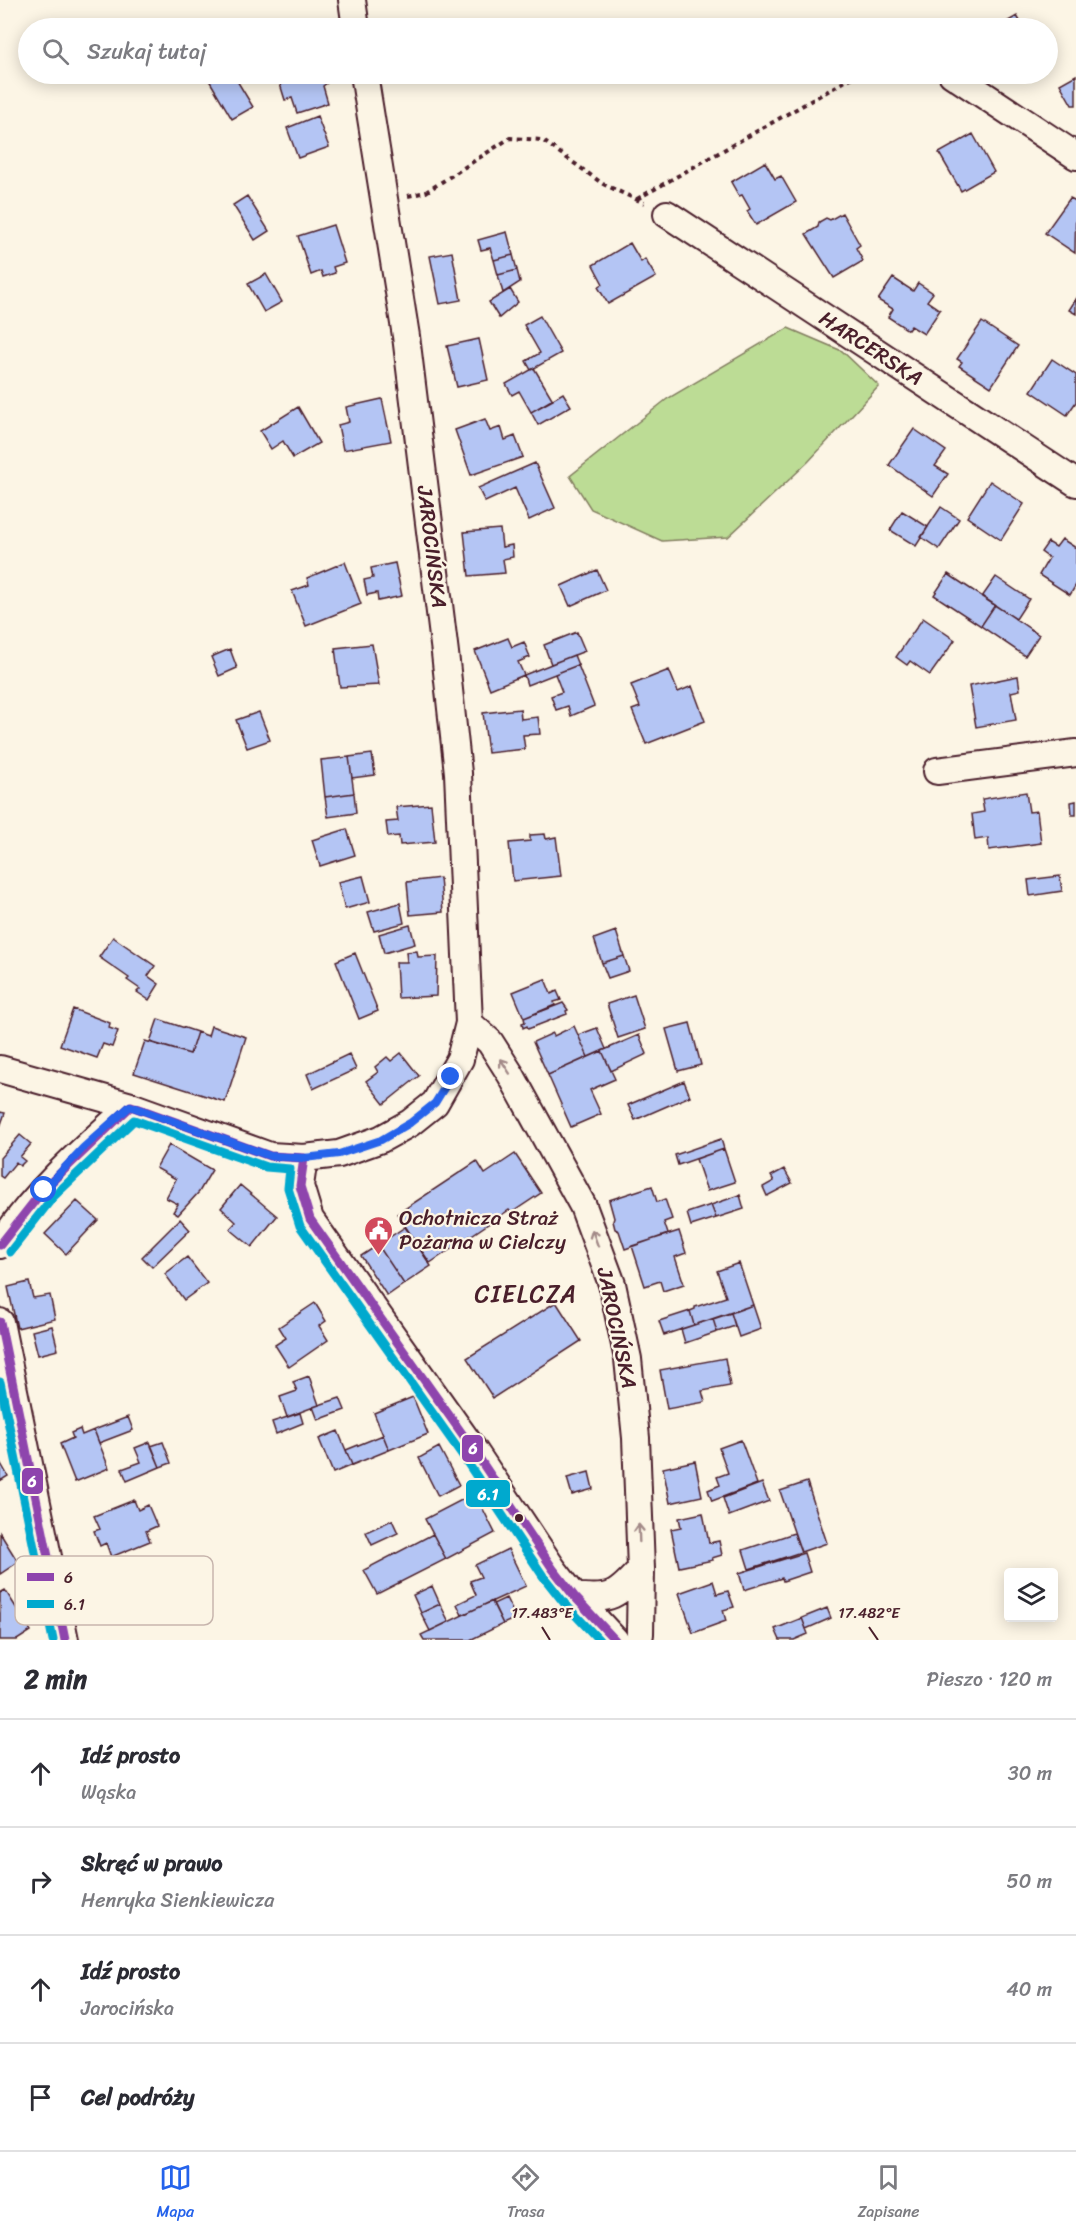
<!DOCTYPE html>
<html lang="pl">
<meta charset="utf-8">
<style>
body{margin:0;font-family:Sriracha,sans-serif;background:#f7f7f7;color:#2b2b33}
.controls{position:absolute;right:18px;bottom:18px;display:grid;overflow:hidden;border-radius:6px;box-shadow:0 3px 15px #0003}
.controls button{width:54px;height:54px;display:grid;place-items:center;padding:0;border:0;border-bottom:2px solid #e1e1e2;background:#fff;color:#2b2b33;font:30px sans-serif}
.stop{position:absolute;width:18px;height:18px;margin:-14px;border:4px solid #2563eb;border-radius:50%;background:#fff}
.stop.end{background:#2563eb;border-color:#fff;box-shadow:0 2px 6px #0008}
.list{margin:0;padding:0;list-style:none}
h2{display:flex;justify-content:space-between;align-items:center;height:78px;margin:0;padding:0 24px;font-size:26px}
h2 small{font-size:20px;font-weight:400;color:#7c7c81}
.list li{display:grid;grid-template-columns:39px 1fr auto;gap:18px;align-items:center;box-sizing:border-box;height:108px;padding:0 24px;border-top:2px solid #e1e1e2}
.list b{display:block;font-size:22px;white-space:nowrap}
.list p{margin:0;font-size:20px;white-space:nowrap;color:#7c7c81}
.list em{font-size:20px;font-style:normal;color:#7c7c81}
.icon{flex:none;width:33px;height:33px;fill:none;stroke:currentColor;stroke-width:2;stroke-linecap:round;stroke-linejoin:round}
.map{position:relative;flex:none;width:1076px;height:1640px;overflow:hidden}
.search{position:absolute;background:#fff;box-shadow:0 3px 15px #0003;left:18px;right:18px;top:18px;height:66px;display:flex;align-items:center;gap:15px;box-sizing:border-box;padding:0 21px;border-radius:33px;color:#7c7c81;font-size:22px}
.sheet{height:510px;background:#fff}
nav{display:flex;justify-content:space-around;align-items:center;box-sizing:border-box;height:84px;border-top:2px solid #e1e1e2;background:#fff;font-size:16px;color:#7c7c81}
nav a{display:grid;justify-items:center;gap:3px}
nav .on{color:#2563eb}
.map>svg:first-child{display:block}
</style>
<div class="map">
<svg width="1076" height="1640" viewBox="0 0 1076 1640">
<rect width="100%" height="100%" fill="#fcf5e5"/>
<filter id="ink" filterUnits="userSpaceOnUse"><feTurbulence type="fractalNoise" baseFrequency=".0167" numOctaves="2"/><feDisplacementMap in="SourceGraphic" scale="12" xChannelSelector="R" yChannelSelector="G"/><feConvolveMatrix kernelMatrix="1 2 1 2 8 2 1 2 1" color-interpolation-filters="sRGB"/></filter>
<g filter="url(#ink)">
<path fill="#bcdc95" stroke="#837e60" stroke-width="1.5" d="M788,328L842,351L879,386L808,462L728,537L662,541L591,509L570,476L667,399Z"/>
<path fill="#b4c5f4" stroke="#4a1f2b" stroke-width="1.5" d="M1017,16L1024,28H996Z
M219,74H233L253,107L232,119L209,80Z
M285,74H318L321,81L324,80L327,83L323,86L328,103L297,113L292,98L285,100L280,84L287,82Z
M1076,75V105H1072L1060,84Z
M317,116L329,147L298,158L287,128Z
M973,134L994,172L961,191L939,153Z
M765,162L775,179L781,176L796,202L756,225L747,211L750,209L742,195L739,196L731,182Z
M247,196L269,231L255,240L233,205Z
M1070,198L1076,201L1075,253L1045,233Z
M842,213L860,245L856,248L863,261L834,278L806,234L818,227L819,222L826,218L830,220Z
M333,225L345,263L333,267L335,273L323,277L321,271L311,275L298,236Z
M507,232L513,255L494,260L490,248L481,250L478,240Z
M630,243L641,262L645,259L656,277L608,304L598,287L603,284L593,265Z
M452,252L461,300L440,304L430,256Z
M513,255L517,270L498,275L494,260Z
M517,270L520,282L503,293L498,275Z
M266,274L282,302L264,312L248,284Z
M893,278L913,291L918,283L933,293L927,301L940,310L924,334L911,326L908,330L888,317L893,309L878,300Z
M510,289L518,302L499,318L489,302Z
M1076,299V314L1069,310Z
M540,316L561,353L531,370L526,361L540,353L524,325Z
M982,322L1018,346L991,387L959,366L962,362L957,359Z
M479,339L488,380L457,387L447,346Z
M1052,359L1076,375V402L1067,415L1031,391Z
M534,368L553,400L531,412L519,391L512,395L506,384Z
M563,393L571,406L538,425L531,412Z
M382,399L391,441L343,450L338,425L349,422L346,407Z
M298,407L319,443L293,458L283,441L271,449L260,431Z
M485,419L490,431L501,427L505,440L515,436L523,457L471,475L455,430Z
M914,429L946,451L935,466L948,474L933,496L889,465Z
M535,463L555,508L529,520L515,488L485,502L478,488Z
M990,481L1024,504L1001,540L967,517Z
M941,507L959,519L939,549L921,537Z
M902,511L928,527L916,546L890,530Z
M500,529L502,547L512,545L513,557L503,559L505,573L469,576L464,532Z
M1062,539L1076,548V585L1070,595L1039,575L1049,558L1041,552L1048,542L1056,547Z
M345,562L361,604L306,626L292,591L309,585L307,578Z
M395,563L402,596L378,601L377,593L367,595L364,580L373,578L371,568Z
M597,570L606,590L570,606L561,586Z
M948,574L995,605L981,626L934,595Z
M996,577L1029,599L1016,619L982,597Z
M995,605L1039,635L1025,656L981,626Z
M923,618L955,640L930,675L910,661L907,665L896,657Z
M577,632L585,651L551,664L544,645Z
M508,638L512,647L524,642L530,657L518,662L524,675L490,689L475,651Z
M372,644L379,685L340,687L335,648Z
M230,649L237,668L219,676L211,657Z
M574,655L578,665L527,685L524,675Z
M578,665L594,706L571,716L568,706L556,710L551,696L562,692L555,674Z
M669,670L678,692L692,686L705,721L646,744L632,710L640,707L631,685Z
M1018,676L1020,690L1011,692L1016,720L976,727L969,686Z
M520,709L521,719L538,717L540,734L523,735L525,749L488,753L483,713Z
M259,712L270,740L247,748L236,720Z
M372,754L375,775L352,778L349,757Z
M349,757L354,793L325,797L321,760Z
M1026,792L1029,812L1037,811L1041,843L989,850L988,838L975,840L972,814L984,812L982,799Z
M354,793L356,813L328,817L325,797Z
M1076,801V815H1072L1071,802Z
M431,804L435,842L400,845L399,836L388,837L386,822L398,821L396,807Z
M347,829L355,855L320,866L312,840Z
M545,834L546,839L556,837L561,876L513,881L509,843L530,841V835Z
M363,876L370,902L345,909L338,882Z
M1060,876L1062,891L1030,896L1028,880Z
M440,878L443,912L410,915L407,882Z
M400,903L404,923L374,931L368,912Z
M410,925L415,944L384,953L379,934Z
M616,931L624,956L602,963L594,939Z
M113,937L155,966L148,976L159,984L149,1000L137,992L140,989L127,980L129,978L99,957Z
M417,951L418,957L437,956L436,996L398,998L396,962H407L406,952Z
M355,953L378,1011L359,1019L336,961Z
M624,956L629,971L608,978L602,963Z
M545,979L551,994L557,991L561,1000L554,1002L555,1005L524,1018L513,992Z
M634,995L645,1029L618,1038L607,1004Z
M563,1003L568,1010L566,1011L567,1014L528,1029L527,1026L523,1028L522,1023L525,1022L524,1018Z
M73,1009L110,1023L109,1028L118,1031L112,1047L103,1044L97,1058L60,1045Z
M158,1019L197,1032L190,1054L150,1042Z
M690,1023L701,1065L678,1071L666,1029Z
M211,1026L246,1037L225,1102L134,1073L145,1041L190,1054L197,1032L208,1036Z
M574,1026L588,1057L548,1075L533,1042L553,1033L554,1036Z
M597,1028L606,1049L588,1057L578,1035Z
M639,1035L647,1054L611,1071L602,1051Z
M602,1051L615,1079L590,1090L601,1114L571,1127L548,1075Z
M401,1053L419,1076L384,1104L366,1081L378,1072L375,1067L387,1057L391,1061Z
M349,1054L356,1069L313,1089L307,1074Z
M684,1081L690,1096L635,1120L628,1105Z
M0,1112L5,1113L0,1127Z
M20,1135L31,1144L20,1157L25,1161L20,1166L16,1162L3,1178L0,1176V1158Z
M721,1139L724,1149L678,1165L675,1155Z
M169,1145L212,1170L199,1192L178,1215L173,1212L178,1204L166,1198L176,1179L156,1168Z
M724,1149L735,1182L707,1191L696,1159Z
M515,1154L541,1193L511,1213L509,1210L430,1263L397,1214L477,1161L485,1174Z
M784,1169L792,1183L767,1196L763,1187L774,1181L771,1176Z
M240,1185L277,1216L252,1247L230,1229L236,1222L221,1208Z
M652,1186L657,1202L665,1199L672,1219L664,1222L668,1234L625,1249L619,1231L615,1229L613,1221L614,1218L609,1200Z
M740,1195L744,1209L716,1218L711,1205Z
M77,1201L98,1220L66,1254L45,1234Z
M711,1205L716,1218L691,1226L687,1213Z
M180,1219L190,1230L152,1267L142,1257Z
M405,1227L431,1266L404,1284L378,1245Z
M679,1231L686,1253L675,1257L684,1284L663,1291L660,1281L645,1286L632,1246Z
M378,1245L404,1284L387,1296L361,1256Z
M187,1257L207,1283L184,1300L165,1274Z
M739,1263L753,1305L694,1325L690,1311L695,1309V1307L726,1297L717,1271Z
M29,1282L33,1298L50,1295L55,1319L17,1328L8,1287Z
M556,1302L581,1341L493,1398L467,1358Z
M315,1303L326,1321L319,1326L328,1340L289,1367L275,1345L286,1338L279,1327Z
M753,1305L761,1329L739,1337L731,1313Z
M690,1311L694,1325L664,1335L659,1321Z
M731,1313L735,1326L717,1332L713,1319Z
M713,1319L717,1332L685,1343L681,1329Z
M52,1326L58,1350L38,1355L32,1331Z
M725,1358L730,1386L702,1391L705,1402L667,1409L660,1370Z
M309,1376L319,1405L287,1417L280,1397L297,1391L293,1382Z
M413,1397L428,1434L389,1450L374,1413Z
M340,1398L345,1410L318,1420L313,1407Z
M300,1413L303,1423L276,1434L272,1422Z
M128,1417L133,1430L99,1443L94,1430Z
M80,1429L82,1435L94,1430L109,1468L75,1482L60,1444L73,1438L71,1433Z
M338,1431L352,1465L333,1473L319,1439Z
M383,1435L389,1450L352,1465L346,1450Z
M741,1440L757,1484L712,1501L708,1490L720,1485L717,1477L728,1473L719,1448Z
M150,1442L160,1467L127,1481L122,1469L141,1462L135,1448Z
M163,1442L171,1463L160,1467L151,1446Z
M439,1447L459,1485L438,1496L419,1458Z
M695,1461L702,1496L670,1503L663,1468Z
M0,1462L8,1476L0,1481Z
M589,1472L593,1489L572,1495L567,1478Z
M807,1482L827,1543L801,1552L780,1491Z
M762,1483L769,1501L729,1516L723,1498Z
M475,1493L495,1533L446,1559L425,1519Z
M134,1500L138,1510L148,1505L157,1526L146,1531L150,1541L111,1557L106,1543L100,1546L94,1531L100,1529L94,1516Z
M703,1513L709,1543L719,1541L722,1555L712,1558L713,1560L679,1567L671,1529L681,1527L679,1518Z
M392,1520L398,1533L372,1545L366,1532Z
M0,1533L18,1562L0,1574Z
M794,1533L801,1552L749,1569L743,1550Z
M433,1534L446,1559L377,1594L364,1570Z
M508,1549L526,1586L462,1615L457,1604L476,1595L470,1581L481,1577L475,1565Z
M804,1553L810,1572L783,1581L782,1578L744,1590L739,1573Z
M713,1581L717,1594L728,1591L734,1607L723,1610L726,1621L693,1633L679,1593Z
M432,1586L440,1604L421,1613L413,1595Z
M5,1590L31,1631L17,1640H0V1593Z
M506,1598L516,1618L503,1624L493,1604Z
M492,1601L503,1624L470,1640H424L421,1635Z
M440,1604L449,1622L430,1631L421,1613Z
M827,1608L831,1618L806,1629L802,1618Z
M802,1618L808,1634L794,1640H780L775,1629Z"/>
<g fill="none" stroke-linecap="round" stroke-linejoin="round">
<defs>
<path id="street" d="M352,0L356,28
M952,74L1076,156
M667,214L1076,483
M937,771L1076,753
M469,1023L490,1042L511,1075L583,1206L612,1284L628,1359L636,1438L641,1569L640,1634
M0,1069L131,1106L270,1156L304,1158L339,1154L381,1139L410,1123L435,1103L460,1059L469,1023L458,773L445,653L406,336L364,74
M304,1158L300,1186L310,1219L473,1449L553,1569L574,1596L615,1640
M0,1245C34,1192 84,1148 131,1106
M0,1322L65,1640
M574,1596C611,1601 617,1596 641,1569"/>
</defs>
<use href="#street" stroke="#4a1f2b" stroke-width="30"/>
<path stroke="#4a1f2b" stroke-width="4" stroke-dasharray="4.5 4.5" stroke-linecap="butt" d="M408,196L426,192L510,138L542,140L603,184L644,203
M637,199L858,74"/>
<use href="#street" stroke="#fcf5e5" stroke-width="26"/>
<defs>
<path id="bus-1" d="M0,1245L44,1189L131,1106L270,1156L304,1158L300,1186L310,1219L473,1449L553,1569L574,1596L615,1640
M0,1322L65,1640"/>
<path id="bus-2" d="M10,1252L53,1197L134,1120L266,1167L290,1169L288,1188L300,1226L463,1456L543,1576L565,1604L599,1640
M0,1382L53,1640"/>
</defs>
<use href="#bus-1" stroke="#fcf5e5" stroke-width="14"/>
<use href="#bus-2" stroke="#fcf5e5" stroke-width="14"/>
<use href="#bus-1" stroke="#8e44ad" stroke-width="9"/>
<use href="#bus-2" stroke="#00a9ce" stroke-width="9"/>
</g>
<defs><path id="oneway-shaft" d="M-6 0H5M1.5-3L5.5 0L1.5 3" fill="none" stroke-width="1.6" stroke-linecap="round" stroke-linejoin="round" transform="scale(1.5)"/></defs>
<g stroke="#a38a88">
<use href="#oneway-shaft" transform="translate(505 1066) rotate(-123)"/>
<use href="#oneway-shaft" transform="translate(595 1238) rotate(-110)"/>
<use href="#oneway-shaft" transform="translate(639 1533) rotate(-92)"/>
</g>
</g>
<g fill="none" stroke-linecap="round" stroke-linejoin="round" filter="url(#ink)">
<path stroke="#2563eb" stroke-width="8" d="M44,1190L83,1148L130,1106L270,1156L304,1158L339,1154L381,1140L410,1123L435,1103L451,1077"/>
</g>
<path fill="none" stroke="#4a1f2b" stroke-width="2" d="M542,1627L550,1640M869,1627L878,1640"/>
<defs>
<symbol id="civic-pin" viewBox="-11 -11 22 30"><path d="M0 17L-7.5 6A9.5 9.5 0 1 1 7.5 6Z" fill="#d1495b" stroke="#fcf5e5"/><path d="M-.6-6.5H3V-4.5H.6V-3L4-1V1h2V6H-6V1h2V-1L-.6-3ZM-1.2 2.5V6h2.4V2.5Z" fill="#fff"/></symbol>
</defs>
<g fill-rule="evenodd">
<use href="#civic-pin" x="362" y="1214" width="33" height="45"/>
</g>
<circle fill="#4a1f2b" stroke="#fcf5e5" stroke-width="2" cx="519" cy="1518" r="5"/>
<g text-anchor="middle" stroke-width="4.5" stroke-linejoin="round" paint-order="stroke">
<g font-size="21" fill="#4a1f2b" stroke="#fcf5e5">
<text transform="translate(871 348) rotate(33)" y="7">HARCERSKA</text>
<text transform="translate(432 547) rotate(83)" y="7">JAROCIŃSKA</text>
<text transform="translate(617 1328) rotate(78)" y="7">JAROCIŃSKA</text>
</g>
<g font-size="21" fill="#4a1f2b" stroke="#fcf5e5" text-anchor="start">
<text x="399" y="1225">Ochotnicza Straż<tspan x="399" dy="24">Pożarna w Cielczy</tspan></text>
</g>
<g font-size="24" letter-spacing="1.5" fill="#4a1f2b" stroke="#fcf5e5">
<text x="526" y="1302">CIELCZA</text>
</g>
</g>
<rect x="15" y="1556" width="198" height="69" rx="9" fill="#fcf5e5" stroke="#c7b5ad" stroke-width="1.5"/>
<rect x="27" y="1573" width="27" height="8" fill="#8e44ad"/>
<rect x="27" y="1600" width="27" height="8" fill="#00a9ce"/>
<g font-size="16" fill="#4a1f2b">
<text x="64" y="1583">6</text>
<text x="64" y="1610">6.1</text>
</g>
<g font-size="15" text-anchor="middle" fill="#4a1f2b" stroke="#fcf5e5" stroke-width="4.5" stroke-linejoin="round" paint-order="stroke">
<text x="542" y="1618">17.483°E</text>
<text x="869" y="1618">17.482°E</text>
</g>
<g stroke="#fcf5e5" stroke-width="2">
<rect x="461" y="1434" width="23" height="29" rx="6" fill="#8e44ad"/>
<rect x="21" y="1467" width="23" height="28" rx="6" fill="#8e44ad"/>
<rect x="465" y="1479" width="46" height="29" rx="6" fill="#00a9ce"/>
</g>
<g font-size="16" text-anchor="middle" font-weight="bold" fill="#fff">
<text x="473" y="1454">6</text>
<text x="32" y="1487">6</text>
<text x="488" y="1500">6.1</text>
</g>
</svg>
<div class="controls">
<button><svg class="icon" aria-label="layers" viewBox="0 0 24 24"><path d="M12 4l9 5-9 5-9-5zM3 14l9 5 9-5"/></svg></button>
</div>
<div class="stop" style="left:44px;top:1190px"></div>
<div class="stop end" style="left:451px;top:1077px"></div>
<div class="search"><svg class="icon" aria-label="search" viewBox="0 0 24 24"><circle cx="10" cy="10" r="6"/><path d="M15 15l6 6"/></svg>Szukaj tutaj</div>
</div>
<section class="sheet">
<h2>2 min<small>Pieszo · 120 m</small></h2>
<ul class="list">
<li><svg class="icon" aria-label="ahead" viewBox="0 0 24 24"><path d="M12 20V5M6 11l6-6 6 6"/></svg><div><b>Idź prosto</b><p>Wąska</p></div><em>30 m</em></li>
<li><svg class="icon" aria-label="right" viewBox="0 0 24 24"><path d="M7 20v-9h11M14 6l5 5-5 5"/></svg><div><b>Skręć w prawo</b><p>Henryka Sienkiewicza</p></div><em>50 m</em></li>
<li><svg class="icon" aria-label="ahead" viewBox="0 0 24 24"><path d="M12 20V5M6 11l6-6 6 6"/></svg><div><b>Idź prosto</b><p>Jarocińska</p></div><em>40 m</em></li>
<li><svg class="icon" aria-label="arrive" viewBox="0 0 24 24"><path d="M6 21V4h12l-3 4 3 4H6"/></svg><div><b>Cel podróży</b></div></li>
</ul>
</section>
<nav>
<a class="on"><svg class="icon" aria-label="map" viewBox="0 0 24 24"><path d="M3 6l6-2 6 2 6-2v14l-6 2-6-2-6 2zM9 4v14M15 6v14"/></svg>Mapa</a>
<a><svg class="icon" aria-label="directions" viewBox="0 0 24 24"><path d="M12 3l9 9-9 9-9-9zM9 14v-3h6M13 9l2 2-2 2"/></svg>Trasa</a>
<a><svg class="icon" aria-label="saved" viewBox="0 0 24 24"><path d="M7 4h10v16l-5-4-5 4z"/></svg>Zapisane</a>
</nav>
